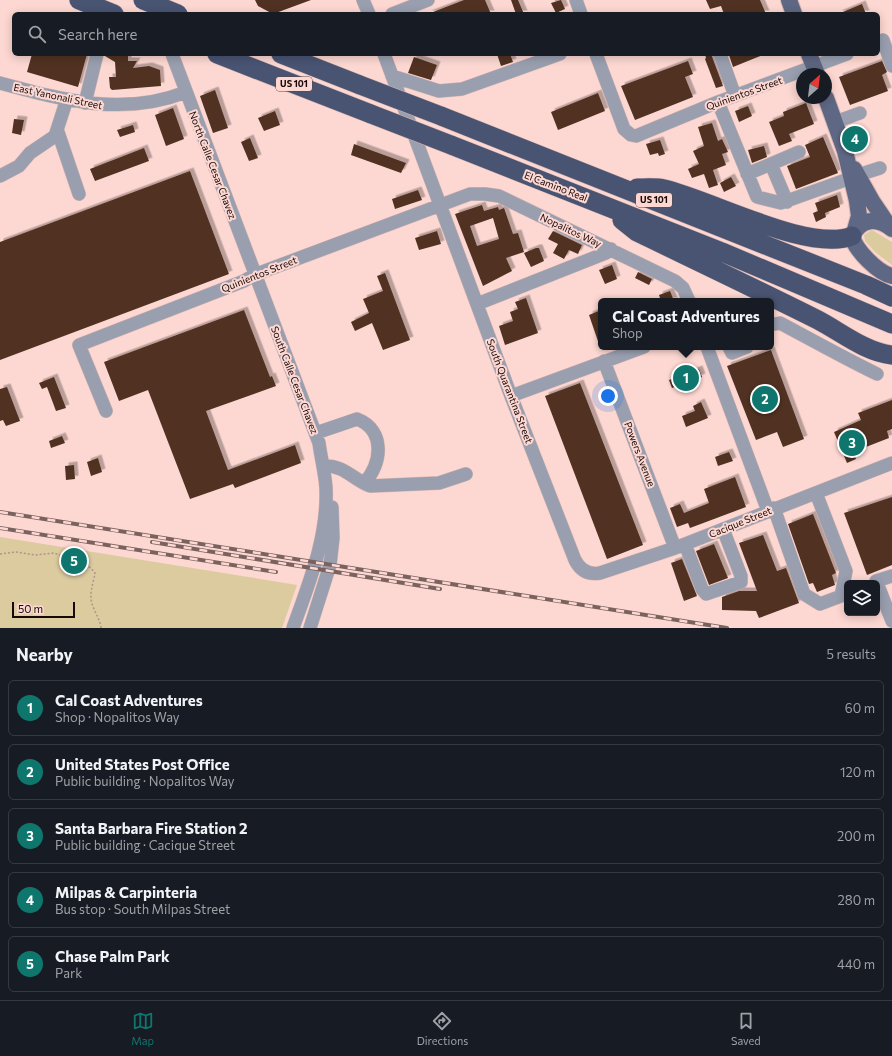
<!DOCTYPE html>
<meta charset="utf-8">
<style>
body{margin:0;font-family:Commissioner,sans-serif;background:#20242c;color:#f1f3f6}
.controls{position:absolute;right:12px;bottom:12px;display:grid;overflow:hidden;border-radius:6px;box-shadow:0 2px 10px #0003}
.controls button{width:36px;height:36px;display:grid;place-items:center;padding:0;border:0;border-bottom:1px solid #363941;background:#171b24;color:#f1f3f6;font:20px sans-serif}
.compass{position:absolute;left:796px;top:68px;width:36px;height:36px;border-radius:50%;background:#171b24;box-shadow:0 2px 10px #0003;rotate:28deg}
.scale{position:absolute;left:12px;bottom:10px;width:63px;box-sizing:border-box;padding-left:4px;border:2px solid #170907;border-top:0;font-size:11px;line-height:14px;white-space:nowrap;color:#170907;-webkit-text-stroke:3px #fdd7d1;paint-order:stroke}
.you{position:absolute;left:608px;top:396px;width:14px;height:14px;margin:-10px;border:3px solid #fff;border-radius:50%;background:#1a73e8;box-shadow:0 0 0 6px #1a73e833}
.badge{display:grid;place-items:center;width:26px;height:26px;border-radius:50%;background:#0f766e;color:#fff;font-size:13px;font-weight:700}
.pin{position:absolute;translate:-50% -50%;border:2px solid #fff;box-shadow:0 1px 4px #0006}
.popup{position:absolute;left:598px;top:298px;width:176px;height:52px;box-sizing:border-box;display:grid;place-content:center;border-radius:6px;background:#171b24;filter:drop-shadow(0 1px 3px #0005);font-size:13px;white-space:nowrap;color:#9ea1a6}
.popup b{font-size:15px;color:#f1f3f6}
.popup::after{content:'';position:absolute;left:50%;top:100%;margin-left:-8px;border:8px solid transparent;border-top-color:#171b24}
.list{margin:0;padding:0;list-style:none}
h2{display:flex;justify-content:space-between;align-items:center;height:52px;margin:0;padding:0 16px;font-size:17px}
h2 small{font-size:13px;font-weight:400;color:#9ea1a6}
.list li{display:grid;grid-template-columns:26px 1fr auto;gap:12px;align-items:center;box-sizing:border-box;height:56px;margin:0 8px 8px;padding:0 8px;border:1px solid #363941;border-radius:6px}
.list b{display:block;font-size:15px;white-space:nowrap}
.list p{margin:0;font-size:13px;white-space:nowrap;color:#9ea1a6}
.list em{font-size:13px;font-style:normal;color:#9ea1a6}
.icon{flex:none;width:22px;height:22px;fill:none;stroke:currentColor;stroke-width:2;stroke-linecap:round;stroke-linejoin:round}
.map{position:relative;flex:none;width:892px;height:628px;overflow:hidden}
.search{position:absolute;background:#171b24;box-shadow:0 2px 10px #0003;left:12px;right:12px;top:12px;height:44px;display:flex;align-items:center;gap:10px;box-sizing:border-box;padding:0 14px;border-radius:6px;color:#9ea1a6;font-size:15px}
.sheet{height:372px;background:#171b24}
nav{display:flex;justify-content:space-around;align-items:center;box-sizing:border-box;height:56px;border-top:1px solid #363941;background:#171b24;font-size:11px;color:#9ea1a6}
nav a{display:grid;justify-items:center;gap:2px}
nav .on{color:#0f766e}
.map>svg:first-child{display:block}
</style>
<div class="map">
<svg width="892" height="628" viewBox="0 0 892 628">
<defs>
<filter id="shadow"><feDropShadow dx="3.5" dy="-3.5" stdDeviation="0" flood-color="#0004"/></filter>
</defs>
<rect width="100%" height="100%" fill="#fdd7d1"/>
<path fill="#dccb9f" d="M872,230L892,242V265L875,252L865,241L864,235Z
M0,537L297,585L282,628H0Z"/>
<path fill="#513220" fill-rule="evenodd" filter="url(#shadow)" d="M255,0H311L273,14L258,6Z
M464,0H485L491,14H428Z
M511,0H518L524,14H516Z
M561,0L565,9L556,13L551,3Z
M706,0H760L766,14H724L721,6L710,9Z
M862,4L866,14H838Z
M32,54H87L78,87L27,72Z
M105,54H128V61H137L133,68L149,66L160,70L161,86L112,90L110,88L109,77H116L115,62L105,56Z
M497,54H510L513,62L501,66Z
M705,54H711L723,86L716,88L705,59L706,58Z
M732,54H765L733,67L729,55Z
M414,57L437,65L431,80L408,73Z
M688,61L693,74L685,77L693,97L635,120L621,86Z
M882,61L887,72L882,75L888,91L850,105L839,77Z
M215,90L228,128L213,133L200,96Z
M598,93L605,111L558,130L551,112Z
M806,103L814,124L789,134L792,141L779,146L769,122L784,116L783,112Z
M748,106L752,116L739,122L735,111Z
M173,108L184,139L166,146L155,115Z
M275,111L280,125L264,131L258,118Z
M14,119L24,120L21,135L12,133Z
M712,123L718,141L722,139L728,152L722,154L726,165L713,170L718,185L709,188L704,174L692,178L688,169L699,164L693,151L704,146L698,127Z
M133,125L135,132L120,137L117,130Z
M823,137L838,173L796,189L787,166L810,157L805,145Z
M250,138L258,158L249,161L241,142Z
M660,140L665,154L659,156L658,153L650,155L646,144Z
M354,144L406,163L401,173L351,155Z
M764,146L767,157L752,163L748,150Z
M144,148L149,161L95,181L90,169Z
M190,171L229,274L0,360V242Z
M731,177L736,186L724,192L720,183Z
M418,190L422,200L395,209L392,199Z
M837,195L840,207L825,213L826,217L816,222L813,213L818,211L815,203Z
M482,205L484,211L498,207L499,210L504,208L513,234L518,233L524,252L506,258L512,271L483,286L455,214ZM493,218L499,239L477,246L470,226Z
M437,231L441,244L419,250L415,238Z
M553,231L582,245L578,254L569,250L564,259L553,253L558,244L548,239Z
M536,248H539L544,261L531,267L524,253Z
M612,265L617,279L605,284L599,270Z
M638,272L652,279L649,285L635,278Z
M385,273L410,340L383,350L372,323L355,331L351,322L369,313L363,299L383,291L377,276Z
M670,291L674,301H661L659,295Z
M526,298L538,333L505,345L499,326L513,321L510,312L518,309L515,302Z
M244,310L270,377L272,376L276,386L206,411L228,470L295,445L301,463L235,488L233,484L190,499L148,390L119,401L104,362Z
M601,310V347H600L589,315Z
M771,350L804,439L783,447L777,432L756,440L727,366Z
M699,369L702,377L672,388L669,380Z
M54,377L66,408L56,411L47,387L42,389L39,383Z
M580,383L643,545L607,559L545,396Z
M7,387L20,421L6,426L3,420L0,421V389Z
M892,400V429L887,431L889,438L853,452L856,459L847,463L834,432L861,420L858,413Z
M701,402L708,418L686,427L682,416L695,411L693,406Z
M62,436L65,443L51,448L49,441Z
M729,452L733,461L718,466L715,457Z
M98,458L102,472L91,476L87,462Z
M74,465L75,479L66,480L65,466Z
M735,477L746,507L690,528L688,523L677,527L670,508L680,504L684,513L709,503L704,489Z
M892,497V565L867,575L844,513Z
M813,514L836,573L832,575L835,585L817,592L813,583L809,584L788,524Z
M763,535L777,571L786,568L799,603L759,618L756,611L722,610V597L739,591H757L739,543Z
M714,544L728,578L709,585L696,551Z
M682,559L697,596L684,601L671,563Z"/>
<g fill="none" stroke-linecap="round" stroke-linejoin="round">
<defs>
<path id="minor" d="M363,0L369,14
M576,0L581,14
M392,14L428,0
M883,40L892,66
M172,54L319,443C321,458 325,473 326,488C328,537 309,583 293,628
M384,54L511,396L575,560C580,570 588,575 600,573L675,548L892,463
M596,54L624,129L631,135L636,136L718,102L847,54
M720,54L735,96
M392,76L439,91L462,89L560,54
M0,83C63,100 123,117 186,92
M718,102L757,197L781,203L851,178
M85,103L97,54
M835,122L860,113
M58,132L79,194
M771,164L799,152
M747,174L771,164L787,202
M858,175L880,168
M0,176L19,166L30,153L55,136L67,99
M477,304L606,253L611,249
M775,324L780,323C812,340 844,358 877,374
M707,347L768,511
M729,347L732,353L747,347
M604,361L675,548
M511,396L644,347
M106,411L79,345L244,281L254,275L470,194H485L499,196L675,281L683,288L689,301
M316,433L357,419C386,430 382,465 364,483
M323,466C345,465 352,479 370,486L439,483L466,474
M774,508L804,594L820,604L841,596L846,571L816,493
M685,544L702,589L706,594L741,582V576L723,529
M877,583L892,621
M877,583L876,581L892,576
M310,628L330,565L333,538L332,507"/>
<path id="major" d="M789,0L794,14
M809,54L817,74
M826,98L845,151L857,201L859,216L855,230
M854,169L872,201L889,226
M892,229C877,217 861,218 852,236C855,250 878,273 892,276"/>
<path id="highway" d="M79,0L114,14
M217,54L371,114
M281,54L360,85
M441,116L866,285L892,297
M451,145L722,252L892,324
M637,188C645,188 656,187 664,189C711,200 809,253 852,236
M622,220L637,232C697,261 758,290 818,320C841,332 865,352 892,355"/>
</defs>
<use href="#minor" stroke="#d8b6b1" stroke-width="14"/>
<use href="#major" stroke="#d8b6b1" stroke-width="18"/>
<use href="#highway" stroke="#d8b6b1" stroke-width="20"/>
<path stroke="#b0928e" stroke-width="1.5" stroke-dasharray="2 2" stroke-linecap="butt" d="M0,554L16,552L35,555L54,553L75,560L91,568L95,573C94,580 91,588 91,595C90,607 100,617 101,628"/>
<use href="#minor" stroke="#999faf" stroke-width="13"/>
<use href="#major" stroke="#5e6783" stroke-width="16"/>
<use href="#highway" stroke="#495473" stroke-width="19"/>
<defs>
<path id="rail" d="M0,512L727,628
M0,528L276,572
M152,542L440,589"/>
</defs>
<use href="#rail" stroke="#7a625e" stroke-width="4"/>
<use href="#rail" stroke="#fdd7d1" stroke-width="2.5" stroke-dasharray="8" stroke-linecap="butt"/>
<defs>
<path id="highway-bridge" d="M143,0L178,14
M360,85L441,116
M371,114L451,145"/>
</defs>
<use href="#highway-bridge" stroke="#d8b6b1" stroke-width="20" stroke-linecap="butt"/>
<use href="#highway-bridge" stroke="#495473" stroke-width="19"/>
</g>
<g text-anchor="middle" stroke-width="4" stroke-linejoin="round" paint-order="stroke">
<g fill="#fdd7d1" stroke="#5c4744" stroke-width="1">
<rect x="276" y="77" width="36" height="14" rx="3"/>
<rect x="636" y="193" width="36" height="14" rx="3"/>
</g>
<g font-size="9" font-weight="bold" fill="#170907">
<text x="294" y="87">US 101</text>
<text x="654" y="203">US 101</text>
</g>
<g font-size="10" fill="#170907" stroke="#fdd7d1">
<text transform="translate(744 93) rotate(-20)" y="4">Quinientos Street</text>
<text transform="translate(58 96) rotate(12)" y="4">East Yanonali Street</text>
<text transform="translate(213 165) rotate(69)" y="4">North Calle Cesar Chavez</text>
<text transform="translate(556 186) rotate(21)" y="4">El Camino Real</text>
<text transform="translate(571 230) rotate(25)" y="4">Nopalitos Way</text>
<text transform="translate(259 274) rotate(-22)" y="4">Quinientos Street</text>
<text transform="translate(295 380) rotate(69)" y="4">South Calle Cesar Chavez</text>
<text transform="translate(510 391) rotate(69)" y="4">South Quarantina Street</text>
<text transform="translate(640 454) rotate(69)" y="4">Powers Avenue</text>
<text transform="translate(740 522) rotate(-22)" y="4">Cacique Street</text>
</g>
</g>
</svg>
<div class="controls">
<button><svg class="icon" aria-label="layers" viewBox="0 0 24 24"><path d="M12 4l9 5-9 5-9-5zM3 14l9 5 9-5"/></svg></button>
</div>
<svg class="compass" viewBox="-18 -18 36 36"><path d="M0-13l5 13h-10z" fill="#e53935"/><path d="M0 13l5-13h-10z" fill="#9ea1a6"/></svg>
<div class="scale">50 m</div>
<div class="you"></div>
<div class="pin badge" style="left:686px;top:378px">1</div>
<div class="popup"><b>Cal Coast Adventures</b>Shop</div>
<div class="pin badge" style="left:765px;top:399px">2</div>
<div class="pin badge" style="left:852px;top:443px">3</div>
<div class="pin badge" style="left:855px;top:139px">4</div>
<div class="pin badge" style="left:74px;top:561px">5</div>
<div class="search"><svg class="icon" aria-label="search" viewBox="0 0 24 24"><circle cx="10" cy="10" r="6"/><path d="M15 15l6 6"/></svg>Search here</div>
</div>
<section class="sheet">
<h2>Nearby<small>5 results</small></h2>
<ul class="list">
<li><span class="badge">1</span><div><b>Cal Coast Adventures</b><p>Shop · Nopalitos Way</p></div><em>60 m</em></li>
<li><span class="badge">2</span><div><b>United States Post Office</b><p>Public building · Nopalitos Way</p></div><em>120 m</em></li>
<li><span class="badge">3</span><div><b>Santa Barbara Fire Station 2</b><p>Public building · Cacique Street</p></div><em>200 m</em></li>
<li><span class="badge">4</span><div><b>Milpas &amp; Carpinteria</b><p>Bus stop · South Milpas Street</p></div><em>280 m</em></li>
<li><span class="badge">5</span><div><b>Chase Palm Park</b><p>Park</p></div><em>440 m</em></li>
</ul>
</section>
<nav>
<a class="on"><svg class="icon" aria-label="map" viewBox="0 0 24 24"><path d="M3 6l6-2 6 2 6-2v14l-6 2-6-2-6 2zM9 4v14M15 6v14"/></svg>Map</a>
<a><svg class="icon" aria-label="directions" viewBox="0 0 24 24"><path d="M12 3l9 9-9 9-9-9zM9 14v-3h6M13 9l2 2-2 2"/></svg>Directions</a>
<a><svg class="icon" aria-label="saved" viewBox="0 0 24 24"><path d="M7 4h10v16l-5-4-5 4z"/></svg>Saved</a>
</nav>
